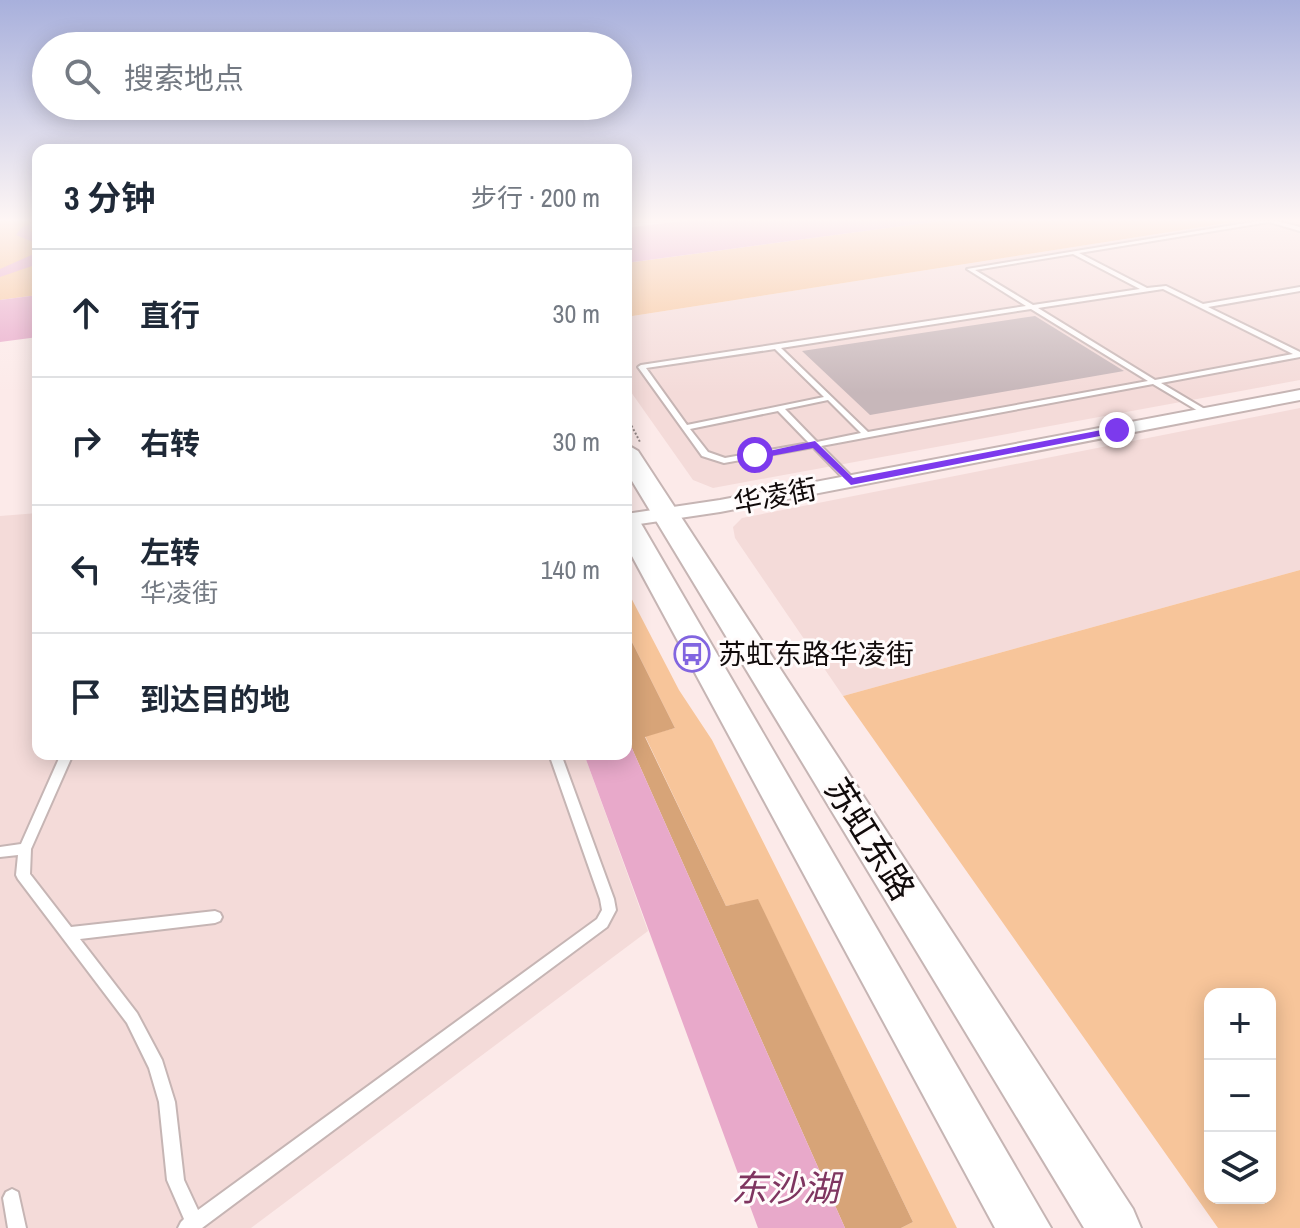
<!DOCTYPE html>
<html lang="zh">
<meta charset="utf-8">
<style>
body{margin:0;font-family:"Archivo Narrow","Noto Sans SC",sans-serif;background:#f6f6f7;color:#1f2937}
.controls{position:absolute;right:24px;bottom:24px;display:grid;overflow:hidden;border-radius:16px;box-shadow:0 4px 20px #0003}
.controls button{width:72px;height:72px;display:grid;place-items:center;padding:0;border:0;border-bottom:2px solid #e0e1e3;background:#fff;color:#1f2937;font:40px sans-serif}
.stop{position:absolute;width:24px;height:24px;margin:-18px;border:6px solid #7c3aed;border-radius:50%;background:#fff}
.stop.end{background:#7c3aed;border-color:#fff;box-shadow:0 2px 8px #0008}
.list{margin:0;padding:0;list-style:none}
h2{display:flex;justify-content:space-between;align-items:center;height:104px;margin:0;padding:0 32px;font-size:34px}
h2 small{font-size:26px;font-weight:400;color:#747a83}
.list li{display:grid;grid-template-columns:52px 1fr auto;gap:24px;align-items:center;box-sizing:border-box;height:128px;padding:0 32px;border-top:2px solid #e0e1e3}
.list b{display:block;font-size:30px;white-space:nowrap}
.list p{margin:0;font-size:26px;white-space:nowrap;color:#747a83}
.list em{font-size:26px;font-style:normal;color:#747a83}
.icon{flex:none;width:44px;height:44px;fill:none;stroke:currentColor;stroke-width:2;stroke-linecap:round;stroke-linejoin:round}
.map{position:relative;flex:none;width:1300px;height:1228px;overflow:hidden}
.search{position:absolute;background:#fff;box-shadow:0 4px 20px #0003;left:32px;top:32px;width:600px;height:88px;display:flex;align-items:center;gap:20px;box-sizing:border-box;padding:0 28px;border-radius:44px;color:#747a83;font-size:30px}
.panel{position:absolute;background:#fff;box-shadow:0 4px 20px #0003;left:32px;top:144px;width:600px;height:616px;border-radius:16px}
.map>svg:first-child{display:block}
</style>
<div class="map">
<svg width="1300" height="1228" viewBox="0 0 1300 1228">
<rect width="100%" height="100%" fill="#fceae9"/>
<path fill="#f4dbd9" d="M1240,221H1300V380L713,488L693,480L626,385V317Z
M1300,408V570L843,696L735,538L733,527L742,518Z
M38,513V754H584L648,931L251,1228H0V516Z"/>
<path fill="#f7c59a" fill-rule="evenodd" d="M0,221H38V295L0,300Z
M939,221H1240L626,317V263Z
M1300,570V1228H1218L843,696ZM1210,994H1270V1198H1210Z
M626,588L679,690L712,740L957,1228H901L913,1222L758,900L726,906L645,736L675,728L626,630Z"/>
<path fill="#d7a478" d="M626,630L675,728L645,737L726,906L758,899L913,1222L901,1228H845L626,735Z"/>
<path fill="#e8a9ca" d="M38,221L30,230L38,238V264L0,277V269L36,253L33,242L16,235L21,228Z
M682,221H939L626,263V228Z
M38,295V337L0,342V300Z
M626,735L845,1228H758L584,754H626Z"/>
<path fill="#c7b7ba" d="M1035,316L1124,371L870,415L802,351Z"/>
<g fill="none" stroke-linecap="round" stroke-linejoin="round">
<defs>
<path id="service" d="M1258,221H1277L1300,227V231L1269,222L1079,253L1147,288L1166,286L1203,304L1300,287V291L1208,307L1300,352V357L1161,383L1208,411V415H1205L1153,384L821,446L854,479V483H848L813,447L724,463L702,456L638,367L641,365L1026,306L967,269ZM1073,254L1140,289L1033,305L975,270ZM1163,289L1293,354L1155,380L1038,308ZM1031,309L1148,381L868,432L781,348ZM775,349L824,397L687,425L646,368ZM828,400L861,433L817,442L785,409ZM778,411L809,443L725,458L708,452L690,429Z
M61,754H73L31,849L30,874L71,927L215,911L220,913L222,917L220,921L215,923L80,939L137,1013L162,1060L175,1102L184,1180L198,1210L597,919L602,910L600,899L549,754H561L614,899L616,910L607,927L202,1228H178L181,1222L184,1219L167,1180L159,1102L149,1068L127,1023L18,879L16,875L18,855L0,857V847L21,844Z
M12,1189L18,1192L26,1228H8L3,1198L6,1192Z"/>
<path id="tertiary" d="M1300,390V400L720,512L626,526V514L720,500Z"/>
<path id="primary" d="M626,444L638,451L1133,1209L1141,1228H1084L626,471Z
M626,512L635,514L639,520L1051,1228H995L626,545Z"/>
</defs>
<use href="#service" stroke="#c6b5b4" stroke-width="4"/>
<use href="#tertiary" stroke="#c6b5b4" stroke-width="4"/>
<use href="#primary" stroke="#c6b5b4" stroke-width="4"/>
<path stroke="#968a89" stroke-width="2" stroke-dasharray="2 2" stroke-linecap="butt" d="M626,415L640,442"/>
<use href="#service" fill="#fff" fill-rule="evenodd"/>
<use href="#tertiary" fill="#fff" fill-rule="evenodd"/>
<use href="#primary" fill="#fff" fill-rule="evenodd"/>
</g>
<linearGradient id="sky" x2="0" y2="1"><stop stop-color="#a8b0dc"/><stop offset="0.56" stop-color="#fef6f5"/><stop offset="1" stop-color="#fef6f5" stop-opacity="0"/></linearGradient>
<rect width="1300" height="393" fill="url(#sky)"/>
<path fill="#7c3aed" d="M1117,427L1120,432L851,485L813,448L755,459L750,455L815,441L853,478Z"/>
<defs>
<symbol id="bus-ring" viewBox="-11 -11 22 22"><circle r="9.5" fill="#fffbfb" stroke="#8265e0" stroke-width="1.5"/><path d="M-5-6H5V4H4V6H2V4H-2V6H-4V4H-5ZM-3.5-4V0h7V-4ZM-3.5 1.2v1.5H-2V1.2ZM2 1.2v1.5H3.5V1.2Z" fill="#8265e0"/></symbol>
</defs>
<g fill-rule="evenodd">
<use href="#bus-ring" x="672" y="634" width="40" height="40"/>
</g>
<g text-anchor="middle" stroke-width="6" stroke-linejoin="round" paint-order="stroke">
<g font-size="28" fill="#110b0b" stroke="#fffbfb">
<text transform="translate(775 496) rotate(-11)" y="10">华凌街</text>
</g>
<g font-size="28" fill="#110b0b" stroke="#fffbfb" text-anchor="start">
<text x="718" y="664">苏虹东路华凌街</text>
</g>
<g font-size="34" fill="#110b0b" stroke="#fffbfb">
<text transform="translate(870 839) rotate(58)" y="12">苏虹东路</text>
</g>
<g font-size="36" font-style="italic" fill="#7f3560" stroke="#fffbfb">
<text x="785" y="1201">东沙湖</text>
</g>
</g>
</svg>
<div class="controls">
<button>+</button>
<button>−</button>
<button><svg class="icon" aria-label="layers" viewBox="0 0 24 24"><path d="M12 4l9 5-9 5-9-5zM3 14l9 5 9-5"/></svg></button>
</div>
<div class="stop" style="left:755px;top:455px"></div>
<div class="stop end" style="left:1117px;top:430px"></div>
<div class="search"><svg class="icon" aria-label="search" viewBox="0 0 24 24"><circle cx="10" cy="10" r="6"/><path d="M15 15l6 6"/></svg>搜索地点</div>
<section class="panel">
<h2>3 分钟<small>步行 · 200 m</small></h2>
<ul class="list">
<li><svg class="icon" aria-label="ahead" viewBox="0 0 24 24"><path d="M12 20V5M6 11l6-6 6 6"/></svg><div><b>直行</b></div><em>30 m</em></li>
<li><svg class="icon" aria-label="right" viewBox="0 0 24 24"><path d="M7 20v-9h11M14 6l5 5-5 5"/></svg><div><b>右转</b></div><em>30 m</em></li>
<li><svg class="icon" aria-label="left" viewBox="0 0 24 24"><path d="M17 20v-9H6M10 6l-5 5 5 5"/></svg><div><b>左转</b><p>华凌街</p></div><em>140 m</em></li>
<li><svg class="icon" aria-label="arrive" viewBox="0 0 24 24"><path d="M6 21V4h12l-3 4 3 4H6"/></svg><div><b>到达目的地</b></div></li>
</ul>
</section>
</div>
